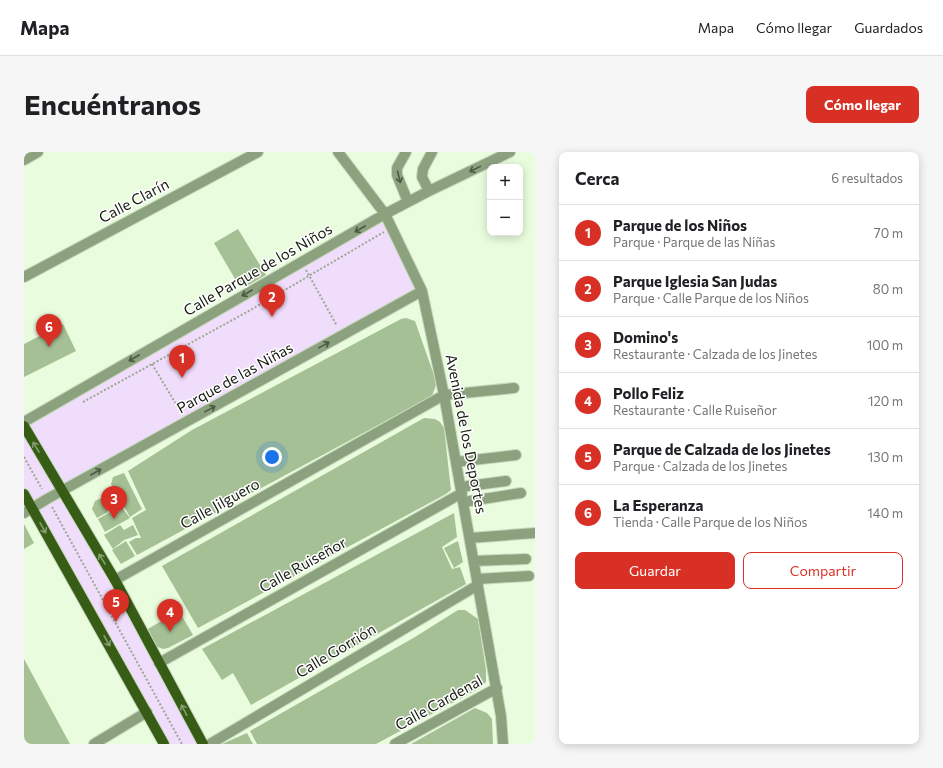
<!DOCTYPE html>
<html lang="es">
<meta charset="utf-8">
<style>
body{margin:0;font-family:Commissioner,sans-serif;background:#f6f6f6;color:#202124}
.controls{position:absolute;right:12px;top:12px;display:grid;overflow:hidden;border-radius:8px;box-shadow:0 2px 10px #0003}
.controls button{width:36px;height:36px;display:grid;place-items:center;padding:0;border:0;border-bottom:1px solid #e0e0e0;background:#fff;color:#202124;font:20px sans-serif}
.you{position:absolute;left:248px;top:305px;width:14px;height:14px;margin:-10px;border:3px solid #fff;border-radius:50%;background:#1a73e8;box-shadow:0 0 0 6px #1a73e833}
.badge{display:grid;place-items:center;width:26px;height:26px;border-radius:50%;background:#d93025;color:#fff;font-size:13px;font-weight:700}
.pin{position:absolute;translate:-50% -33px;filter:drop-shadow(0 1px 2px #0008)}
.pin::after{content:'';position:absolute;top:21px;width:14px;height:12px;background:inherit;clip-path:polygon(0 0,100% 0,50% 100%)}
.list{margin:0;padding:0;list-style:none}
h2{display:flex;justify-content:space-between;align-items:center;height:52px;margin:0;padding:0 16px;font-size:17px}
h2 small{font-size:13px;font-weight:400;color:#757577}
.list li{display:grid;grid-template-columns:26px 1fr auto;gap:12px;align-items:center;box-sizing:border-box;height:56px;padding:0 16px;border-top:1px solid #e0e0e0}
.list b{display:block;font-size:15px;white-space:nowrap}
.list p{margin:0;font-size:13px;white-space:nowrap;color:#757577}
.list em{font-size:13px;font-style:normal;color:#757577}
.actions{display:flex;gap:8px;padding:12px 16px}
.actions a{flex:1;padding:9px 0;border:1px solid #d93025;border-radius:8px;text-align:center;font-size:14px;color:#d93025}
.actions .main{background:#d93025;color:#fff}
.map{position:relative;flex:none;width:511px;height:592px;overflow:hidden;border-radius:8px}
header{display:flex;align-items:center;gap:24px;box-sizing:border-box;height:56px;padding:0 20px;background:#fff;border-bottom:1px solid #e0e0e0}
header strong{font-size:19px}
nav{display:flex;gap:22px;margin-inline-start:auto;font-size:14px}
.intro{display:flex;align-items:center;justify-content:space-between;box-sizing:border-box;height:96px;padding:0 24px}
h1{margin:0;font-size:28px}
.button{padding:10px 18px;border-radius:8px;background:#d93025;color:#fff;font-size:14px;font-weight:700}
main{display:flex;gap:24px;padding:0 24px}
aside{flex:1;background:#fff;border-radius:8px;box-shadow:0 2px 10px #0003}
.map>svg:first-child{display:block}
</style>
<header>
<strong>Mapa</strong>
<nav><a>Mapa</a><a>Cómo llegar</a><a>Guardados</a></nav>
</header>
<div class="intro"><h1>Encuéntranos</h1><a class="button">Cómo llegar</a></div>
<main>
<div class="map">
<svg width="511" height="592" viewBox="0 0 511 592">
<rect width="100%" height="100%" fill="#e9fcdd"/>
<path fill="#f0ddfb" d="M361,64L394,138L8,355L0,341V270Z
M38,341L176,592H141L10,357Z"/>
<path fill="#a5c095" d="M214,77L242,123L221,135L218,130L214,132L190,91Z
M382,166L391,169L411,226L412,233L408,244L113,403L105,390L112,386H117L108,366L122,358L104,319L168,278L377,167Z
M39,172L52,199L0,225V192Z
M400,266L411,267L416,270L420,276L427,338L422,342L174,476L138,414Z
M100,321L118,357L106,365L87,332L89,325Z
M88,341L96,352L87,358L80,345Z
M77,346L84,360L73,366L68,357L71,349Z
M97,354L106,366L81,380L74,367Z
M430,361L433,385L418,395L428,417L436,415L442,432L227,553L209,521L198,528L178,497Z
M0,372L10,391L0,397Z
M96,373L100,378L109,373L114,383L100,388L89,397L80,383Z
M102,389L111,404L97,412L88,398Z
M434,389L439,410L430,416L420,396Z
M434,458H441L454,467L462,518V530L456,536L352,592H233L226,579L391,485Z
M155,459L169,483L144,496L139,497L131,494L122,478Z
M0,507L46,592H0Z
M451,556L463,561L468,567L469,592H387Z
M223,581L229,592H198Z"/>
<g fill="none" stroke-linecap="round" stroke-linejoin="round">
<defs>
<path id="minor" d="M314,0L361,62L398,139L420,243L477,564L479,592
M382,0L373,16V23L384,50
M0,8L14,0
M405,39L398,25L399,17L408,0
M0,125L234,0
M0,270L361,62L405,39L486,0
M432,310L492,303
M437,335L482,329
M440,350L497,341
M0,361L23,347L398,139
M446,386L511,381
M450,409L502,407
M453,427L505,424
M91,428L420,243L490,236
M135,511L438,341
M70,592L123,560
M186,592L454,433
M371,592L473,536"/>
<path id="major" d="M0,274L91,428L179,592
M0,342L140,592"/>
</defs>
<use href="#minor" stroke="#c7d8bd" stroke-width="12"/>
<use href="#major" stroke="#c7d8bd" stroke-width="12"/>
<path stroke="#9aa891" stroke-width="2" stroke-dasharray="2 2" stroke-linecap="butt" d="M282,118L313,174
M128,212L158,262
M59,250L223,160L360,80
M0,305L18,337
M28,355L158,592"/>
<use href="#minor" stroke="#8ca27e" stroke-width="10"/>
<use href="#major" stroke="#365c16" stroke-width="10"/>
</g>
<defs><path id="oneway-shaft" d="M-6 0H5M1.5-3L5.5 0L1.5 3" fill="none" stroke-width="1.6" stroke-linecap="round" stroke-linejoin="round"/></defs>
<g stroke="#4c5943">
<use href="#oneway-shaft" transform="translate(451 17) rotate(154)"/>
<use href="#oneway-shaft" transform="translate(375 25) rotate(76)"/>
<use href="#oneway-shaft" transform="translate(336 77) rotate(150)"/>
<use href="#oneway-shaft" transform="translate(223 141) rotate(150)"/>
<use href="#oneway-shaft" transform="translate(300 193) rotate(-29)"/>
<use href="#oneway-shaft" transform="translate(110 206) rotate(150)"/>
<use href="#oneway-shaft" transform="translate(186 257) rotate(-29)"/>
<use href="#oneway-shaft" transform="translate(72 320) rotate(-30)"/>
</g>
<g stroke="#869d73">
<use href="#oneway-shaft" transform="translate(12 295) rotate(-121)"/>
<use href="#oneway-shaft" transform="translate(19 376) rotate(61)"/>
<use href="#oneway-shaft" transform="translate(78 407) rotate(-121)"/>
<use href="#oneway-shaft" transform="translate(83 489) rotate(61)"/>
<use href="#oneway-shaft" transform="translate(160 558) rotate(-118)"/>
</g>
<g text-anchor="middle" stroke-width="3" stroke-linejoin="round" paint-order="stroke">
<g font-size="15" fill="#171d12" stroke="#fff">
<text transform="translate(110 49) rotate(-28)" y="5">Calle Clarín</text>
<text transform="translate(234 118) rotate(-30)" y="5">Calle Parque de los Niños</text>
<text transform="translate(211 226) rotate(-29)" y="5">Parque de las Niñas</text>
<text transform="translate(442 282) rotate(79)" y="5">Avenida de los Deportes</text>
<text transform="translate(196 352) rotate(-29)" y="5">Calle Jilguero</text>
<text transform="translate(279 413) rotate(-29)" y="5">Calle Ruiseñor</text>
<text transform="translate(312 499) rotate(-31)" y="5">Calle Gorrión</text>
<text transform="translate(415 551) rotate(-29)" y="5">Calle Cardenal</text>
</g>
</g>
</svg>
<div class="controls">
<button>+</button>
<button>−</button>
</div>
<div class="you"></div>
<div class="pin badge" style="left:158px;top:226px">1</div>
<div class="pin badge" style="left:248px;top:165px">2</div>
<div class="pin badge" style="left:90px;top:367px">3</div>
<div class="pin badge" style="left:146px;top:480px">4</div>
<div class="pin badge" style="left:92px;top:470px">5</div>
<div class="pin badge" style="left:25px;top:195px">6</div>
</div>
<aside>
<h2>Cerca<small>6 resultados</small></h2>
<ul class="list">
<li><span class="badge">1</span><div><b>Parque de los Niños</b><p>Parque · Parque de las Niñas</p></div><em>70 m</em></li>
<li><span class="badge">2</span><div><b>Parque Iglesia San Judas</b><p>Parque · Calle Parque de los Niños</p></div><em>80 m</em></li>
<li><span class="badge">3</span><div><b>Domino's</b><p>Restaurante · Calzada de los Jinetes</p></div><em>100 m</em></li>
<li><span class="badge">4</span><div><b>Pollo Feliz</b><p>Restaurante · Calle Ruiseñor</p></div><em>120 m</em></li>
<li><span class="badge">5</span><div><b>Parque de Calzada de los Jinetes</b><p>Parque · Calzada de los Jinetes</p></div><em>130 m</em></li>
<li><span class="badge">6</span><div><b>La Esperanza</b><p>Tienda · Calle Parque de los Niños</p></div><em>140 m</em></li>
</ul>
<div class="actions"><a class="main">Guardar</a><a>Compartir</a></div>
</aside>
</main>
